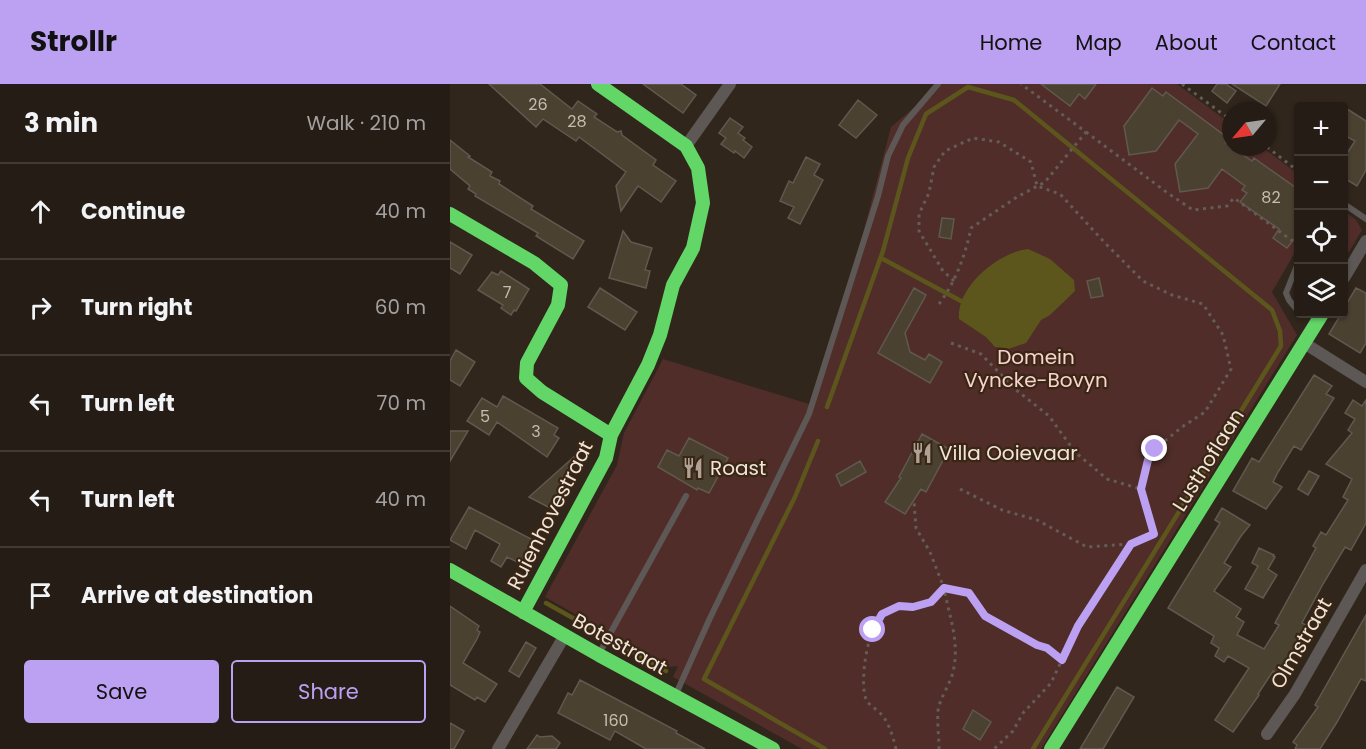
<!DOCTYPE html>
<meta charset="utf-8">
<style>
body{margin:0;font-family:Poppins,sans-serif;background:#312922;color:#f1f3f6}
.controls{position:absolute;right:18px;top:18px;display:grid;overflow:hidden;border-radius:6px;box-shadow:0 2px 4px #0004}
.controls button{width:54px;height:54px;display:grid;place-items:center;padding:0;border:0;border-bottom:2px solid #423a34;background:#251c15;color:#f1f3f6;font:30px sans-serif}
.compass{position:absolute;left:772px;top:18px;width:54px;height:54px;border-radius:50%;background:#251c15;box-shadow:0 2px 4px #0004;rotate:241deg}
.stop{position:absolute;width:18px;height:18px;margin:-14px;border:4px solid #bca0f2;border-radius:50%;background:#fff}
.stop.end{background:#bca0f2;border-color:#fff;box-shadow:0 2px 6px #0008}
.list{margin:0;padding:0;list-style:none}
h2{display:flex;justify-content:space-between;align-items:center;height:78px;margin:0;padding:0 24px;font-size:26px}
h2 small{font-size:20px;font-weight:400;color:#a3a1a0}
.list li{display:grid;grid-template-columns:39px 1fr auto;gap:18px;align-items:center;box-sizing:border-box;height:96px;padding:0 24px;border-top:2px solid #423a34}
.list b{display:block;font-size:22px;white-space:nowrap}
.list em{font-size:20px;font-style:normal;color:#a3a1a0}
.actions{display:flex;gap:12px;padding:18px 24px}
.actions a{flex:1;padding:14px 0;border:2px solid #bca0f2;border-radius:6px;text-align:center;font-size:21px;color:#bca0f2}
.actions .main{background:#bca0f2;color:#111}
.icon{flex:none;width:33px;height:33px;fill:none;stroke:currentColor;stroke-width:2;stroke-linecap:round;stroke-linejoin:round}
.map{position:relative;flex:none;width:916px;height:665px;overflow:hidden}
header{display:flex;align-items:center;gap:36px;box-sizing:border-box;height:84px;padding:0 30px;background:#bca0f2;color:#111}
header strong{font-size:28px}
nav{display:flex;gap:33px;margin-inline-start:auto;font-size:21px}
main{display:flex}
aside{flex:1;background:#251c15}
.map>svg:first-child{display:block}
</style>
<header>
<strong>Strollr</strong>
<nav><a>Home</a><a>Map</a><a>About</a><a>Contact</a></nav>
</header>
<main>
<aside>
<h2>3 min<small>Walk · 210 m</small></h2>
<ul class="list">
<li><svg class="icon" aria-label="ahead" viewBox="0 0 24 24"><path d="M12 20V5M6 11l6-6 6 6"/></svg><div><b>Continue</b></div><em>40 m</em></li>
<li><svg class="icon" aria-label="right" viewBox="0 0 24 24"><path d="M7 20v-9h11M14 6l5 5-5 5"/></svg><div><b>Turn right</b></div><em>60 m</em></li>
<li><svg class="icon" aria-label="left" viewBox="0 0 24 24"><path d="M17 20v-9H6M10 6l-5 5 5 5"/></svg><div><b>Turn left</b></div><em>70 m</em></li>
<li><svg class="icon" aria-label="left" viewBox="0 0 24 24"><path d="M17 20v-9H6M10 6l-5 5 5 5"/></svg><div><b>Turn left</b></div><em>40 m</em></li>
<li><svg class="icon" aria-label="arrive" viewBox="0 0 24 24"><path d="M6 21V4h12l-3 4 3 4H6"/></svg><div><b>Arrive at destination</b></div></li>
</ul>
<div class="actions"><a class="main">Save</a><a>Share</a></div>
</aside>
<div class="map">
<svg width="916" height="665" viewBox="0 0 916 665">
<rect width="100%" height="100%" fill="#31261c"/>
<path fill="#502d29" d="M487,0H727L781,40V63H812L848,90V163L822,208L847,251L591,665H352L223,593L228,582L219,583L95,513L167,381L174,349L213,275L359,320L410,161L441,43L474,15Z
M894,127L906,136L912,146L894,176Z"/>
<path fill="#5d561c" d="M578,165L600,175L624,196L625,207L600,231L591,236L576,259L558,265L545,263L536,253L509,235C506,203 549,168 578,165Z"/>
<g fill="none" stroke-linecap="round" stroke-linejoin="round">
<path stroke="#5d561c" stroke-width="4.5" d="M431,174L511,217
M377,323L433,167L458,74L476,30L518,3L564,16L822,226L830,247L831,262L583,665
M368,357L345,413L254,595L375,665
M96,519L139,543
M170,561L216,587"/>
</g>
<path fill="#4b4130" stroke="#60594f" stroke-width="1.5" d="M39,0H90L122,25L128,17L147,30L144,33L167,48L171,47L172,51L206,76L203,81L226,97L211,118L188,102L171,127L166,102L176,88L129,53L126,57L93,35L86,43Z
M193,0H231L246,11L233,29Z
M591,0H646L635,15L629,10L620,22Z
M767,0H776L786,7L777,19L762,7Z
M782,0H830L816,22Z
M702,4L713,12L716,8L778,54L775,58L802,77L804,74L849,106V149L837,164L823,154L829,145L790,118L797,109L792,106L795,102L772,85L758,104L730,108L725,80L748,50L729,36L706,67L679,71L674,42Z
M408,16L427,31L406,54L389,41Z
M894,23L916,37V86L907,102L894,94V74L905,57L894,51Z
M280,34L293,43L288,49L295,54L293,56L302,63L294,74L285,67L284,69L271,60L276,54L269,49Z
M0,56L20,72L18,73L42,88L40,92L50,97L49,100L83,122L81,125L134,157L123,175L86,152L88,149L25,112L26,110L18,105L20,102L0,85Z
M356,73L370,80L364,91L373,96L350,140L338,134L344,123L330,117L339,97L343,99Z
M492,134L504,135L501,155L489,153Z
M173,147L181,158L202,164L195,186L200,187L196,204L159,194Z
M0,158L22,171L10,190L0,184Z
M51,187L79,205L66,227L64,226L61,231L51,224L53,221L28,206L42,188L48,191Z
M649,194L653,212L641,214L637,197Z
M150,204L187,228L175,246L138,223Z
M464,204L476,211L455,249L460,268L475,276L479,270L492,278L480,299L428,269Z
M906,204L916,209V259L910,269L879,250L891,230H894V224Z
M6,266L25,278L10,302L0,296V277Z
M864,291L882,302L876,310L884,314L851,366L844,362L828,388L823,398L832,403L816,425L783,407L802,374L809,378Z
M53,312L108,344L104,351L109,354L97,373L47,338L39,351L17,337L32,314L47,323Z
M903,316L912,322L916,316V439L901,466L895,463L873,500L852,539L858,542L830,591L823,587L808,610L809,611L783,648L765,636L799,584L778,572L774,578L765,572L769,564L761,559L764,552L718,524L770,439L765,436L772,424L800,441L791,452L774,479L781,483L764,507L791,525L786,533L794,538L787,551L814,565L829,541L825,539L866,464L863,462L871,448L876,451L898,416L893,413L902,395L876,380L902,349L898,346L905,335L895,329Z
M0,347H18L0,377Z
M472,350L499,365L476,408L471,405L455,430L435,418L451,394L449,393Z
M239,354L278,374L259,409L248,404L247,406L208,383L217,366L229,372Z
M126,371L100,424L79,413Z
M410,377L416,388L391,402L386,391Z
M859,387L869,392L858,411L848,405Z
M19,423L83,456L71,480L57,473L51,483L41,477L50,460L25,446L16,465L0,456Z
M809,464L824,471L823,472L825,473L818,485L827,491L813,514L795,505L808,482L802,479Z
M0,522L29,542L27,546L30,548L27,555L13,579L47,600L35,618L27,613L25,616L0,601Z
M916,531V597L911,595L887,638L870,665H845L847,661L843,658L868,623L865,621Z
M76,558L86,564L69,593L59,587Z
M130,596L227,647L226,649L255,665H196L165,647L160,656L108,629L118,609L122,611Z
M667,603L684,613L653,665H630Z
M523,626L541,638L530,656L513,645Z
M0,639L14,647L4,665H0Z
M87,651L90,653L102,652L110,659L106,665H77Z"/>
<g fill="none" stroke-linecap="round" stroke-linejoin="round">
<path stroke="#635c57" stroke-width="3" stroke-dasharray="3 4.5" stroke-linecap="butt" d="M732,0L781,36
M636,48L719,110L743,126L777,122L784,114L848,161
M817,63L848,87
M504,197L493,187L469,147V130L479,109L484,83L495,67L523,54L549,58L581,78L587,102L610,110L656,160L693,197L722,211L753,220L773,251L781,285L755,328L732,343L705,365L698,377L691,405L704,450L681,460L628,542L601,599L573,629L563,647L544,665
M489,220C506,197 515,172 521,144L567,113L595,98L636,48L571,0
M501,259L531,270L565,305L599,332L625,368L657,395L691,405
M510,405L552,426L587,436L637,463L681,460
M446,665C443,653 440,641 432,631C427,625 418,621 416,615C409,597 418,543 432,530C445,517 466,527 481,518C486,515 490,508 494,504L480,468L466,444L464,417
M489,665C489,653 487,639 488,627C490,612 502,599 504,583C509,556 499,531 494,504L519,509L535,532L587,561L597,565L612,576"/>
<path stroke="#5d5855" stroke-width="6" d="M894,120L916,135
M848,179L836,209L839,216L848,227
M150,568L236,412
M226,610L260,534L359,330L428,112L438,72L453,41L488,0"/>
<path stroke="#5d5855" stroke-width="12" d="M236,62L280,0
M894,194L916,157
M854,259L916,298
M817,650L845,610L916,486
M48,665L115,551"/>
<path stroke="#63d668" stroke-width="14" d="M0,130L84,179L111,201L108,221L77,279L76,294L92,308L161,351
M0,486L149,571L323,665
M73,528L156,374L161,351L198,281L210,251L223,201L243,164L253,119L248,84L236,62L148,0
M601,665L872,230"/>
</g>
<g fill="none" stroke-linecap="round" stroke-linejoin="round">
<path stroke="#bca0f2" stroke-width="8" d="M423,546L432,530L449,522L463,523L481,518L494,504L519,509L535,532L587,561L597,564L612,576L628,542L681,460L704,450L691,405L698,376L705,365"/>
</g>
<defs>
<symbol id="restaurant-bare" viewBox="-9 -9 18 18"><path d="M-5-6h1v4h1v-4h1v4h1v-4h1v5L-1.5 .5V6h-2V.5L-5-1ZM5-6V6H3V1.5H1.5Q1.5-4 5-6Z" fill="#aea297" stroke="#392614" stroke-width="2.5" paint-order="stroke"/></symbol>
</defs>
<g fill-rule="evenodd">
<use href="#restaurant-bare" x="457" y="354" width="30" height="30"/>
<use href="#restaurant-bare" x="228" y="369" width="30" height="30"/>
</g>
<g text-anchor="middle" stroke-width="4.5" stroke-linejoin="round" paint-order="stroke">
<g font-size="16" fill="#c8bbaf">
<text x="88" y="26">26</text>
<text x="127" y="43">28</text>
<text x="821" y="119">82</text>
<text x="57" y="214">7</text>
<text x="35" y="338">5</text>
<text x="86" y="353">3</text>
<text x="166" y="642">160</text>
</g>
<g font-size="20" fill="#fad2ce" stroke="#392614">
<text x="586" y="280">Domein<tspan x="586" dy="23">Vyncke-Bovyn</tspan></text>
</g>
<g font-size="20" fill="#f1e4d9" stroke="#392614" text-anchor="start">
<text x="489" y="376">Villa Ooievaar</text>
<text x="260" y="391">Roast</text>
</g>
<g font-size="20" fill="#f1e4d9" stroke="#392614">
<text transform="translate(758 376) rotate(-58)" y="7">Lusthoflaan</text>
<text transform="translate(100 431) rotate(-63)" y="7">Ruienhovestraat</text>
<text transform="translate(851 559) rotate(-60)" y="7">Olmstraat</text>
<text transform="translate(170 560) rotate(29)" y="7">Botestraat</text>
</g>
</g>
</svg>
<div class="controls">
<button>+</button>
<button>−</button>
<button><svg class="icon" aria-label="locate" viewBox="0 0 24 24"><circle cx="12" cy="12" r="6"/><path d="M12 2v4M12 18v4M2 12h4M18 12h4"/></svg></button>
<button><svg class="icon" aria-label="layers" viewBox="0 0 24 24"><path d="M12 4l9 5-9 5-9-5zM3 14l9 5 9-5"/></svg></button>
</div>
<svg class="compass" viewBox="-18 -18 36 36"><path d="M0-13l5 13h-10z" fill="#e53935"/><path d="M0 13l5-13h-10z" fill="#a3a1a0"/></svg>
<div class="stop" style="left:423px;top:546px"></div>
<div class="stop end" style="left:705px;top:365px"></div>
</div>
</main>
